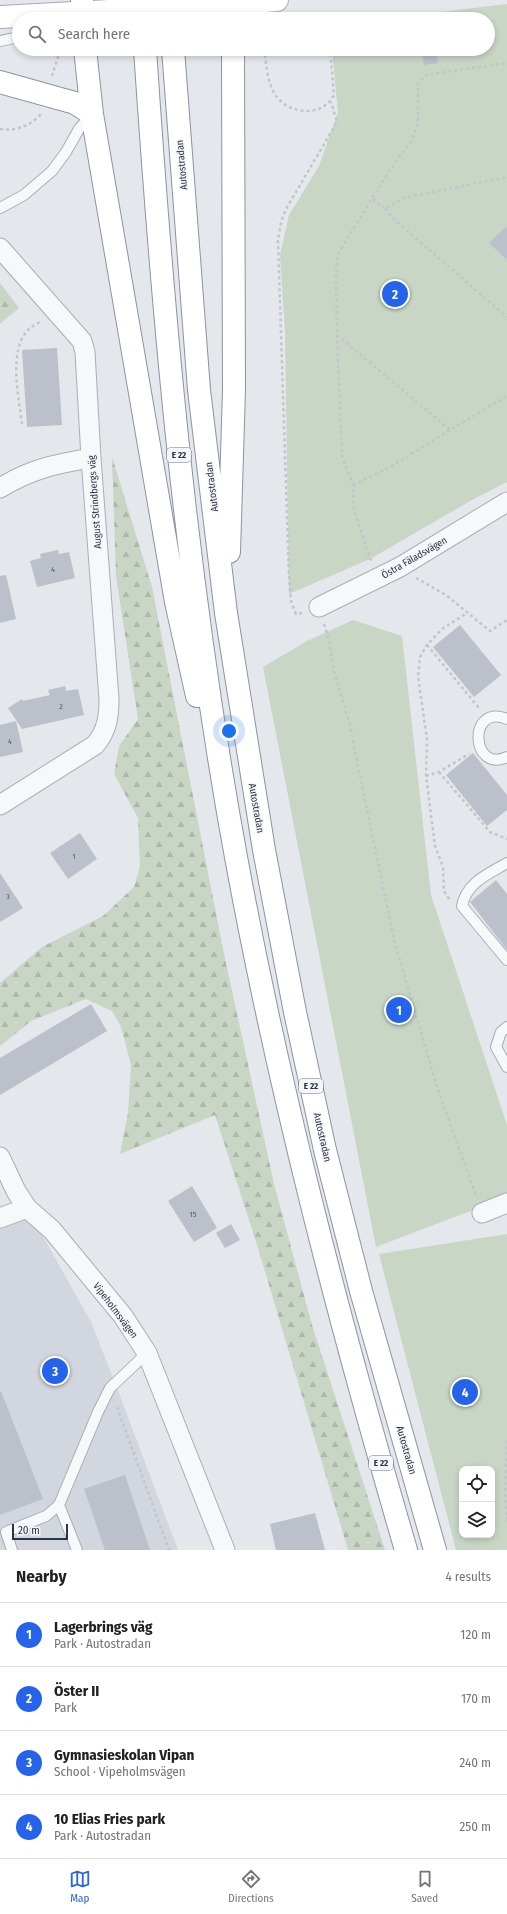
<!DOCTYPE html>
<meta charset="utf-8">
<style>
body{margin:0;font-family:"Fira Sans Condensed",sans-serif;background:#f6f6f6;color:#202124}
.controls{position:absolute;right:12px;bottom:12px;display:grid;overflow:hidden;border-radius:8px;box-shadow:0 2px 6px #0003}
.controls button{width:36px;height:36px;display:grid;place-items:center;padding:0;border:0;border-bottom:1px solid #e0e0e0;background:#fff;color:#202124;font:20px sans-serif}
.scale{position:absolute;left:12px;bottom:10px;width:56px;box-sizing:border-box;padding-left:4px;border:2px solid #2b3445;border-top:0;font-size:11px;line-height:14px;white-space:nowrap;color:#2b3445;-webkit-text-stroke:3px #f4f6f9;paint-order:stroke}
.you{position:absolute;left:229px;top:731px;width:14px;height:14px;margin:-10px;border:3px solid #fff;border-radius:50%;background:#1a73e8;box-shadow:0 0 0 6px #1a73e833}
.badge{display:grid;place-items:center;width:26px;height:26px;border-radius:50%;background:#2563eb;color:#fff;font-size:13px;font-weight:700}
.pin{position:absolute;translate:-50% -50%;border:2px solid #fff;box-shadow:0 1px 4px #0006}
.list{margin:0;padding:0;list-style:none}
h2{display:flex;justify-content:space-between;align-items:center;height:52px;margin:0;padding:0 16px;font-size:17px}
h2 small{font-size:13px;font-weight:400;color:#757577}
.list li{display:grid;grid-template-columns:26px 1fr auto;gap:12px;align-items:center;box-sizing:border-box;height:64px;padding:0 16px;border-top:1px solid #e0e0e0}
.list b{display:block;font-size:15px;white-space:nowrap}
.list p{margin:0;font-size:13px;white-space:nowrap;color:#757577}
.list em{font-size:13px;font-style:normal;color:#757577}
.icon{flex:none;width:22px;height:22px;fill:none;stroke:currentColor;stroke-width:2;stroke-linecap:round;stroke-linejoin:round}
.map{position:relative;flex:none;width:507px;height:1550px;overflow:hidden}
.search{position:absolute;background:#fff;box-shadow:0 2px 6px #0003;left:12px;right:12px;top:12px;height:44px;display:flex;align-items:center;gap:10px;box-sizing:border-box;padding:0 14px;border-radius:22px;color:#757577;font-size:15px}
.sheet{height:308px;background:#fff}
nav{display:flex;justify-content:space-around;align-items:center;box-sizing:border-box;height:56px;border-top:1px solid #e0e0e0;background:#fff;font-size:11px;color:#757577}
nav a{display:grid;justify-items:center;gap:2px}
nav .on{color:#2563eb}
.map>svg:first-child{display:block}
</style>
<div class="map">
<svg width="507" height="1550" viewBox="0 0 507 1550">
<defs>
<pattern id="forest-firs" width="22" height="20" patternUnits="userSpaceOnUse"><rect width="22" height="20" fill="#c9d6c5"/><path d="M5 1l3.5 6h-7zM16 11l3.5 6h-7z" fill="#adb8ab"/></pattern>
</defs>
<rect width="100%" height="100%" fill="#e4e7ec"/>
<path fill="#d2d6de" d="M27,1208L91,1322L119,1393L178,1550H0V1218Z"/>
<path fill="url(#forest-firs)" d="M0,283L19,308L0,324Z
M112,457L152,587L224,954L274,1184L312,1325L385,1550H348L258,1248L215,1115L120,1154L128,1113L131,1065L121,1027L112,1011L86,999L31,1021L0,1046V983L42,947L103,916L134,887L140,866L138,818L114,774L119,746L138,719L116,576Z"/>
<path fill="#c9d6c5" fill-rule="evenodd" d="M507,4V482L472,500L370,559L289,594L285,332L280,255L289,215L319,166L338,112L332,49H488V19H382Z
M353,620L402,636L431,895L507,1125V1197L376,1247L263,667L307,641Z
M507,1234V1550H456L379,1254ZM462,1469H492V1535H462Z"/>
<path fill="#bbc0ca" d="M422,49H436L438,63L424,65Z
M507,226V260L489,243Z
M57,348L62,425L27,427L22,350Z
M58,550L59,554L69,552L75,578L37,587L30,561L41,558L40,554Z
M6,575L16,619L0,623V576Z
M460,625L501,675L474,697L433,647Z
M65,686L66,691L78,689L84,715L22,729L8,708L22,699L23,701L50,695L48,690Z
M16,721L23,752L0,757V725Z
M473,753L507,795V810L487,826L446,775Z
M80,833L97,859L68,879L50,853Z
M0,873L23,908L0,922Z
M496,880L507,894V950L470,902Z
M91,1004L107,1031L0,1095V1058Z
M192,1186L217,1228L194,1242L168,1201Z
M231,1224L240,1240L225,1248L216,1233Z
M1,1391L43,1499L0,1515V1392Z
M125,1475L150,1550H105L84,1489Z
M315,1513L325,1550H276L270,1524Z"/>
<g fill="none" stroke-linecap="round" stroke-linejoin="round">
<defs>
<path id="service" d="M0,41L19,37
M0,208L24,195L52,171L66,152L79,129L91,115
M507,719C467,703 471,774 507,757
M507,863C488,874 466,883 462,906L507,960
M507,1027L501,1032L496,1047L507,1067
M59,1505L77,1550
M12,1550L6,1532L46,1516L59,1505L98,1412L110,1388L147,1353"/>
<path id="minor" d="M0,248L82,341L85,352L91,458L109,699C109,717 107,731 95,745L0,805
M0,488C31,469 55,464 91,458
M319,607L400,567L507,502
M0,1157L16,1191L27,1208L52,1230L123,1316L147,1353L225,1550
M482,1213L507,1203
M0,1218L27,1208"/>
<path id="secondary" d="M229,4L277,0"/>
<path id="primary" d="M0,17L110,11"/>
<path id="motorway" d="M82,0L83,19
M228,0L231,19
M85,49L92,114L176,602L197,696
M145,49C163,319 187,590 236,857C279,1091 339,1321 406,1550
M173,49L199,390L226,613L264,850L295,1012L325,1150L361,1291L435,1550
M0,82L75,103L92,114
M229,552L234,390L233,49"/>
</defs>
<use href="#service" stroke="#a9aeb7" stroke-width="12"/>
<use href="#minor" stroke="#a9aeb7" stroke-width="21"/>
<use href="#secondary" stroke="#a9aeb7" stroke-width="24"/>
<use href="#primary" stroke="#a3abb8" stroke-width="24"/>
<use href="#motorway" stroke="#8b94a3" stroke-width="24"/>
<path stroke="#c2c5cb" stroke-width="2.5" stroke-dasharray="3 3" stroke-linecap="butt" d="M264,49C266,62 267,77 272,89C283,114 321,120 334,95L330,49
M52,76L58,57L65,49
M0,129C17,131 30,126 41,114
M373,199L385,209L403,198L507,177
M385,209L397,222L507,317
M337,335L450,430L507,396
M22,424C19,399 8,350 28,330C31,326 37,324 41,321
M353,485L392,466L450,430
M372,560L370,559L354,509L353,485L342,456L337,335L336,272L338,254L389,171L412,140L418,124V83L426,75L507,63
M416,578L446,595L490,631L507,620
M302,613L296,614L291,601L289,578L278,241L281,222L286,209L337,122L331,102
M324,624L329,640L334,671L349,722L394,940L437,1087L476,1196
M427,645L479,708
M439,772L490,832L507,839
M426,776L439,772L469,754
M449,899L444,891L443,867L435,846L426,776L427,740L418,676L420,657L427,645L442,629L467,613
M117,1407L169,1550
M507,1440L505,1494L507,1522"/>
<use href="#service" stroke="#f7f8fa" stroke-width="10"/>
<use href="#minor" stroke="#f7f8fa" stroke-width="19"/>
<use href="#secondary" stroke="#fff" stroke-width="22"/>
<use href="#primary" stroke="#fff" stroke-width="22"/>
<use href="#motorway" stroke="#fff" stroke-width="22"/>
<defs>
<path id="primary-bridge" d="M110,11L216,4"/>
</defs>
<use href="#primary-bridge" stroke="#a3abb8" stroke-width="24" stroke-linecap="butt"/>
<use href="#primary-bridge" stroke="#fff" stroke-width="22"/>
</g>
<g text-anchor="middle" stroke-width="3" stroke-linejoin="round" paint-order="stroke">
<g font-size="8" fill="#4f5766">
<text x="53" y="572">4</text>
<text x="61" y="709">2</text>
<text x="10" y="744">4</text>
<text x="74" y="859">1</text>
<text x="8" y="899">3</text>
<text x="193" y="1217">15</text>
</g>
<g fill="#f4f6f9" stroke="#676e7b" stroke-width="1">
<rect x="167" y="448" width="24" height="14" rx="3"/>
<rect x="299" y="1079" width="24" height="14" rx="3"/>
<rect x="369" y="1456" width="24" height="14" rx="3"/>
</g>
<g font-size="9" font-weight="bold" fill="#2b3445">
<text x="179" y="458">E 22</text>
<text x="311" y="1089">E 22</text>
<text x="381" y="1466">E 22</text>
</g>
<g font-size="10" fill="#2b3445" stroke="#f4f6f9">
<text transform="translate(181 165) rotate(-95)" y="4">Autostradan</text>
<text transform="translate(211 487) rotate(-97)" y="4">Autostradan</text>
<text transform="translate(94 502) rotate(-94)" y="4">August Strindbergs väg</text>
<text transform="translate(414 557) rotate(-30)" y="4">Östra Fäladsvägen</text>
<text transform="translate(257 808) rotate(80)" y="4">Autostradan</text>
<text transform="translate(323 1137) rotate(77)" y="4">Autostradan</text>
<text transform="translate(116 1310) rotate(53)" y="4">Vipeholmsvägen</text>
<text transform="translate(407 1450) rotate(74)" y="4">Autostradan</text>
</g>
</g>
</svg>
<div class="controls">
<button><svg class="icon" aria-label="locate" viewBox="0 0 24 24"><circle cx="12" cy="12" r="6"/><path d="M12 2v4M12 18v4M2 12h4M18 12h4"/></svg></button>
<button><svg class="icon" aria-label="layers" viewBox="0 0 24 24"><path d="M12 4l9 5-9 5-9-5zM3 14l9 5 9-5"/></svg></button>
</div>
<div class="scale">20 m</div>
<div class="you"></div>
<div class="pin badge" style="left:399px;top:1010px">1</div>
<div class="pin badge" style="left:395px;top:294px">2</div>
<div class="pin badge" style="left:55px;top:1371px">3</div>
<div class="pin badge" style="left:465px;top:1392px">4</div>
<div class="search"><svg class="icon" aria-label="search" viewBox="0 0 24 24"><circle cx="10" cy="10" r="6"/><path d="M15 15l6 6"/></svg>Search here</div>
</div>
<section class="sheet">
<h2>Nearby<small>4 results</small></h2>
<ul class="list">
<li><span class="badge">1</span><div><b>Lagerbrings väg</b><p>Park · Autostradan</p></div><em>120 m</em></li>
<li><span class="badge">2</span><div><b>Öster II</b><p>Park</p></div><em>170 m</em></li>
<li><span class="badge">3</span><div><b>Gymnasieskolan Vipan</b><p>School · Vipeholmsvägen</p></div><em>240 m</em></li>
<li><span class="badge">4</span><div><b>10 Elias Fries park</b><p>Park · Autostradan</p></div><em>250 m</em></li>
</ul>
</section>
<nav>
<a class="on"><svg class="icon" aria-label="map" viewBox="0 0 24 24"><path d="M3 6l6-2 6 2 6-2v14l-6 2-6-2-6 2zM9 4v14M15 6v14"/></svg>Map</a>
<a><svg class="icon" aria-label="directions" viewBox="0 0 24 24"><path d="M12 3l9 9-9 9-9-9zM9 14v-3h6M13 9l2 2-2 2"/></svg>Directions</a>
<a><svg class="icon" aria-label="saved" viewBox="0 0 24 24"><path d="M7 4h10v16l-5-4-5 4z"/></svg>Saved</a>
</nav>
